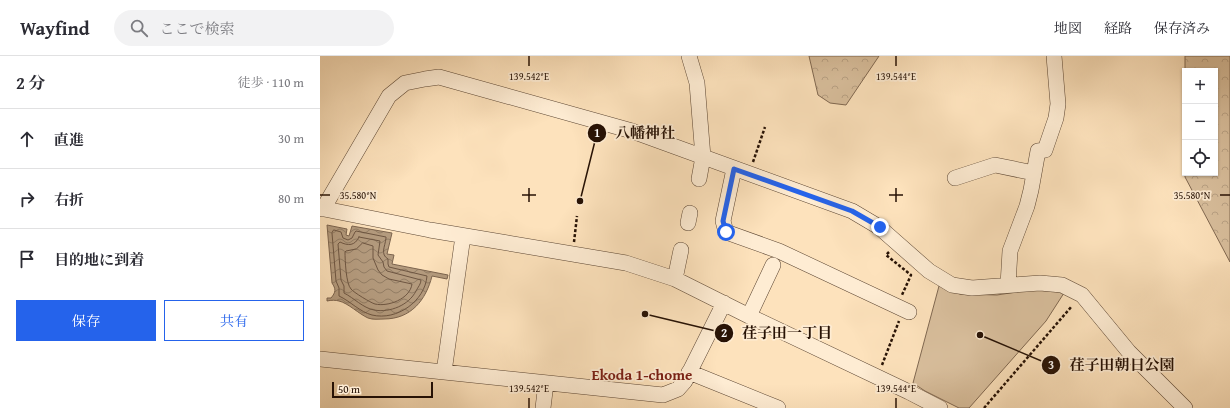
<!DOCTYPE html>
<html lang="ja">
<meta charset="utf-8">
<style>
body{margin:0;font-family:"Gentium Book Plus","Noto Serif JP",serif;background:#f2f2f3;color:#2b2b33}
.controls{position:absolute;right:12px;top:12px;display:grid;overflow:hidden;border-radius:0px;box-shadow:0 1px 3px #0004}
.controls button{width:36px;height:36px;display:grid;place-items:center;padding:0;border:0;border-bottom:1px solid #e1e1e2;background:#fff;color:#2b2b33;font:20px sans-serif}
.scale{position:absolute;left:12px;bottom:10px;width:101px;box-sizing:border-box;padding-left:4px;border:2px solid #271205;border-top:0;font-size:11px;line-height:14px;white-space:nowrap;color:#271205;-webkit-text-stroke:3px #feecd3;paint-order:stroke}
.stop{position:absolute;width:12px;height:12px;margin:-9px;border:3px solid #2563eb;border-radius:50%;background:#fff}
.stop.end{background:#2563eb;border-color:#fff;box-shadow:0 1px 4px #0008}
.list{margin:0;padding:0;list-style:none}
h2{display:flex;justify-content:space-between;align-items:center;height:52px;margin:0;padding:0 16px;font-size:17px}
h2 small{font-size:13px;font-weight:400;color:#7c7c81}
.list li{display:grid;grid-template-columns:26px 1fr auto;gap:12px;align-items:center;box-sizing:border-box;height:60px;padding:0 16px;border-top:1px solid #e1e1e2}
.list b{display:block;font-size:15px;white-space:nowrap}
.list em{font-size:13px;font-style:normal;color:#7c7c81}
.actions{display:flex;gap:8px;padding:12px 16px}
.actions a{flex:1;padding:9px 0;border:1px solid #2563eb;border-radius:0px;text-align:center;font-size:14px;color:#2563eb}
.actions .main{background:#2563eb;color:#fff}
.icon{flex:none;width:22px;height:22px;fill:none;stroke:currentColor;stroke-width:2;stroke-linecap:round;stroke-linejoin:round}
.map{position:relative;flex:none;width:910px;height:352px;overflow:hidden}
header{display:flex;align-items:center;gap:24px;box-sizing:border-box;height:56px;padding:0 20px;background:#fff;border-bottom:1px solid #e1e1e2}
header strong{font-size:19px}
nav{display:flex;gap:22px;margin-inline-start:auto;font-size:14px}
.search{width:280px;height:36px;background:#f2f2f3;display:flex;align-items:center;gap:10px;box-sizing:border-box;padding:0 14px;border-radius:22px;color:#7c7c81;font-size:15px}
main{display:flex}
aside{flex:1;background:#fff}
.map>svg:first-child{display:block}
</style>
<header>
<strong>Wayfind</strong>
<div class="search"><svg class="icon" aria-label="search" viewBox="0 0 24 24"><circle cx="10" cy="10" r="6"/><path d="M15 15l6 6"/></svg>ここで検索</div>
<nav><a>地図</a><a>経路</a><a>保存済み</a></nav>
</header>
<main>
<aside>
<h2>2 分<small>徒歩 · 110 m</small></h2>
<ul class="list">
<li><svg class="icon" aria-label="ahead" viewBox="0 0 24 24"><path d="M12 20V5M6 11l6-6 6 6"/></svg><div><b>直進</b></div><em>30 m</em></li>
<li><svg class="icon" aria-label="right" viewBox="0 0 24 24"><path d="M7 20v-9h11M14 6l5 5-5 5"/></svg><div><b>右折</b></div><em>80 m</em></li>
<li><svg class="icon" aria-label="arrive" viewBox="0 0 24 24"><path d="M6 21V4h12l-3 4 3 4H6"/></svg><div><b>目的地に到着</b></div></li>
</ul>
<div class="actions"><a class="main">保存</a><a>共有</a></div>
</aside>
<div class="map">
<svg width="910" height="352" viewBox="0 0 910 352">
<defs>
<pattern id="forest-crowns" width="20" height="18" patternUnits="userSpaceOnUse"><rect width="20" height="18" fill="#d9bf9d"/><path d="M2 6a3 3 0 1 1 6 0M12 15a3 3 0 1 1 6 0" fill="none" stroke="#baa386"/></pattern>
<pattern id="water-waves" width="16" height="10" patternUnits="userSpaceOnUse"><rect width="16" height="10" fill="#b49b7e"/><path d="M0 5q4-4 8 0t8 0" fill="none" stroke="#927d65"/></pattern>
</defs>
<rect width="100%" height="100%" fill="#fde2bc"/>
<filter id="stains"><feTurbulence type="fractalNoise" baseFrequency=".005" numOctaves="4"/><feColorMatrix values="0 0 0 0 .2 0 0 0 0 .09 0 0 0 0 .02 0 0 0 .5 -.17"/></filter>
<radialGradient id="worn" r=".72"><stop offset=".6" stop-color="#630" stop-opacity="0"/><stop offset="1" stop-color="#630" stop-opacity=".3"/></radialGradient>
<path fill="url(#forest-crowns)" stroke="#806851" fill-rule="evenodd" d="M489,0H559L526,49L510,47L498,39Z
M865,0H910V206L865,121ZM865,15H895V117H865Z"/>
<path fill="#d9bf9d" stroke="#806851" d="M619,230L640,238L677,239L709,234L733,235L744,237L726,265L649,352H639L605,335L593,327Z"/>
<path fill="url(#water-waves)" stroke="#7c644e" d="M7,169L27,173L26,179L29,180L32,170L72,177L67,198L74,199L72,208L128,219L127,223L112,220C106,244 91,263 64,263C59,263 53,264 48,262C39,258 28,247 19,245C16,244 11,244 7,245V242H11C16,236 16,233 12,227Z"/>
<g fill="none" stroke-linecap="round" stroke-linejoin="round">
<path stroke="#6e5642" stroke-width="1" d="M14,174L21,176L23,182L28,184L32,182L35,176L36,175L66,181V182C65,191 60,198 68,203V208L69,211L107,220C105,245 77,265 52,259C40,256 30,245 19,240V232L16,225L12,177Z
M39,181L60,185L58,199L63,206L64,211L67,215L101,224C101,228 98,231 96,235C89,249 70,257 54,254C43,252 34,242 24,237V230L21,224L18,188L20,186C28,190 35,190 39,181Z
M43,187L53,190V202L58,214L62,219L69,223L92,228C90,243 68,251 55,248C51,247 33,236 31,233C26,228 25,204 25,196L26,195L36,193Z"/>
<defs>
<path id="minor" d="M369,0L377,27L383,101L379,123
M414,113L403,165L406,176L459,195L589,256
M635,122L675,109L714,117
M0,152L110,174L306,207L355,223L429,260L589,336L620,352
M3,153L69,40L85,27L105,23L119,21L312,75L532,155L559,171L609,215L632,229L652,232L720,227L742,229L762,239L809,296L865,352
M368,167L370,157
M355,223L361,194
M688,229L690,195L707,150L711,134L718,95L725,94L736,62L738,48L734,0
M429,260L453,209
M0,303L343,339L358,333L365,325L404,247
M124,316L143,180
M369,316L458,352
M223,352L226,327"/>
</defs>
<use href="#minor" stroke="#5c4633" stroke-width="16"/>
<path stroke="#271205" stroke-width="2.5" stroke-dasharray="3 2" stroke-linecap="butt" d="M433,106L445,71
M254,186L257,160
M569,196L566,199L591,219L582,239
M562,309L579,265
M664,352L752,250"/>
<use href="#minor" stroke="#feecd3" stroke-width="15"/>
</g>
<g fill="none" stroke-linecap="round" stroke-linejoin="round">
<path stroke="#2563eb" stroke-width="5" d="M406,176L403,165L414,113L532,155L560,171"/>
</g>
<path fill="none" stroke="#271205" stroke-width="1.5" d="M209,0V10M576,0V10M209,132V146M576,132V146M0,139H10M202,139H216M569,139H583M900,139H910M209,342V352M576,342V352"/>
<g text-anchor="middle" stroke-width="3.5" stroke-linejoin="round" paint-order="stroke">
<g font-size="15" font-weight="bold" fill="#7a1f14" stroke="#feecd3">
<text x="322" y="324">Ekoda 1-chome</text>
</g>
</g>
<g font-size="10" text-anchor="middle" fill="#271205" stroke="#feecd3" stroke-width="3.5" stroke-linejoin="round" paint-order="stroke">
<text x="209" y="24">139.542°E</text>
<text x="576" y="24">139.544°E</text>
<text x="38" y="143">35.580°N</text>
<text x="872" y="143">35.580°N</text>
<text x="209" y="336">139.542°E</text>
<text x="576" y="336">139.544°E</text>
</g>
<path fill="none" stroke="#271205" stroke-width="1.5" d="M260 145L277 77M325 258L404 277M660 279L731 309"/>
<g fill="#271205" stroke="#feecd3" stroke-width="1.5">
<circle cx="260" cy="145" r="4"/>
<circle cx="325" cy="258" r="4"/>
<circle cx="660" cy="279" r="4"/>
<circle cx="277" cy="77" r="10"/>
<circle cx="404" cy="277" r="10"/>
<circle cx="731" cy="309" r="10"/>
</g>
<g font-size="12" text-anchor="middle" font-weight="bold" fill="#fff">
<text x="277" y="81">1</text>
<text x="404" y="281">2</text>
<text x="731" y="313">3</text>
</g>
<g font-size="15" text-anchor="middle" font-weight="bold" fill="#271205" stroke="#feecd3" stroke-width="3.5" stroke-linejoin="round" paint-order="stroke">
<text x="325" y="82">八幡神社</text>
<text x="467" y="282">荏子田一丁目</text>
<text x="802" y="314">荏子田朝日公園</text>
</g>
<rect width="100%" height="100%" filter="url(#stains)"/>
<rect width="100%" height="100%" fill="url(#worn)"/>
</svg>
<div class="controls">
<button>+</button>
<button>−</button>
<button><svg class="icon" aria-label="locate" viewBox="0 0 24 24"><circle cx="12" cy="12" r="6"/><path d="M12 2v4M12 18v4M2 12h4M18 12h4"/></svg></button>
</div>
<div class="scale">50 m</div>
<div class="stop" style="left:406px;top:176px"></div>
<div class="stop end" style="left:560px;top:171px"></div>
</div>
</main>
